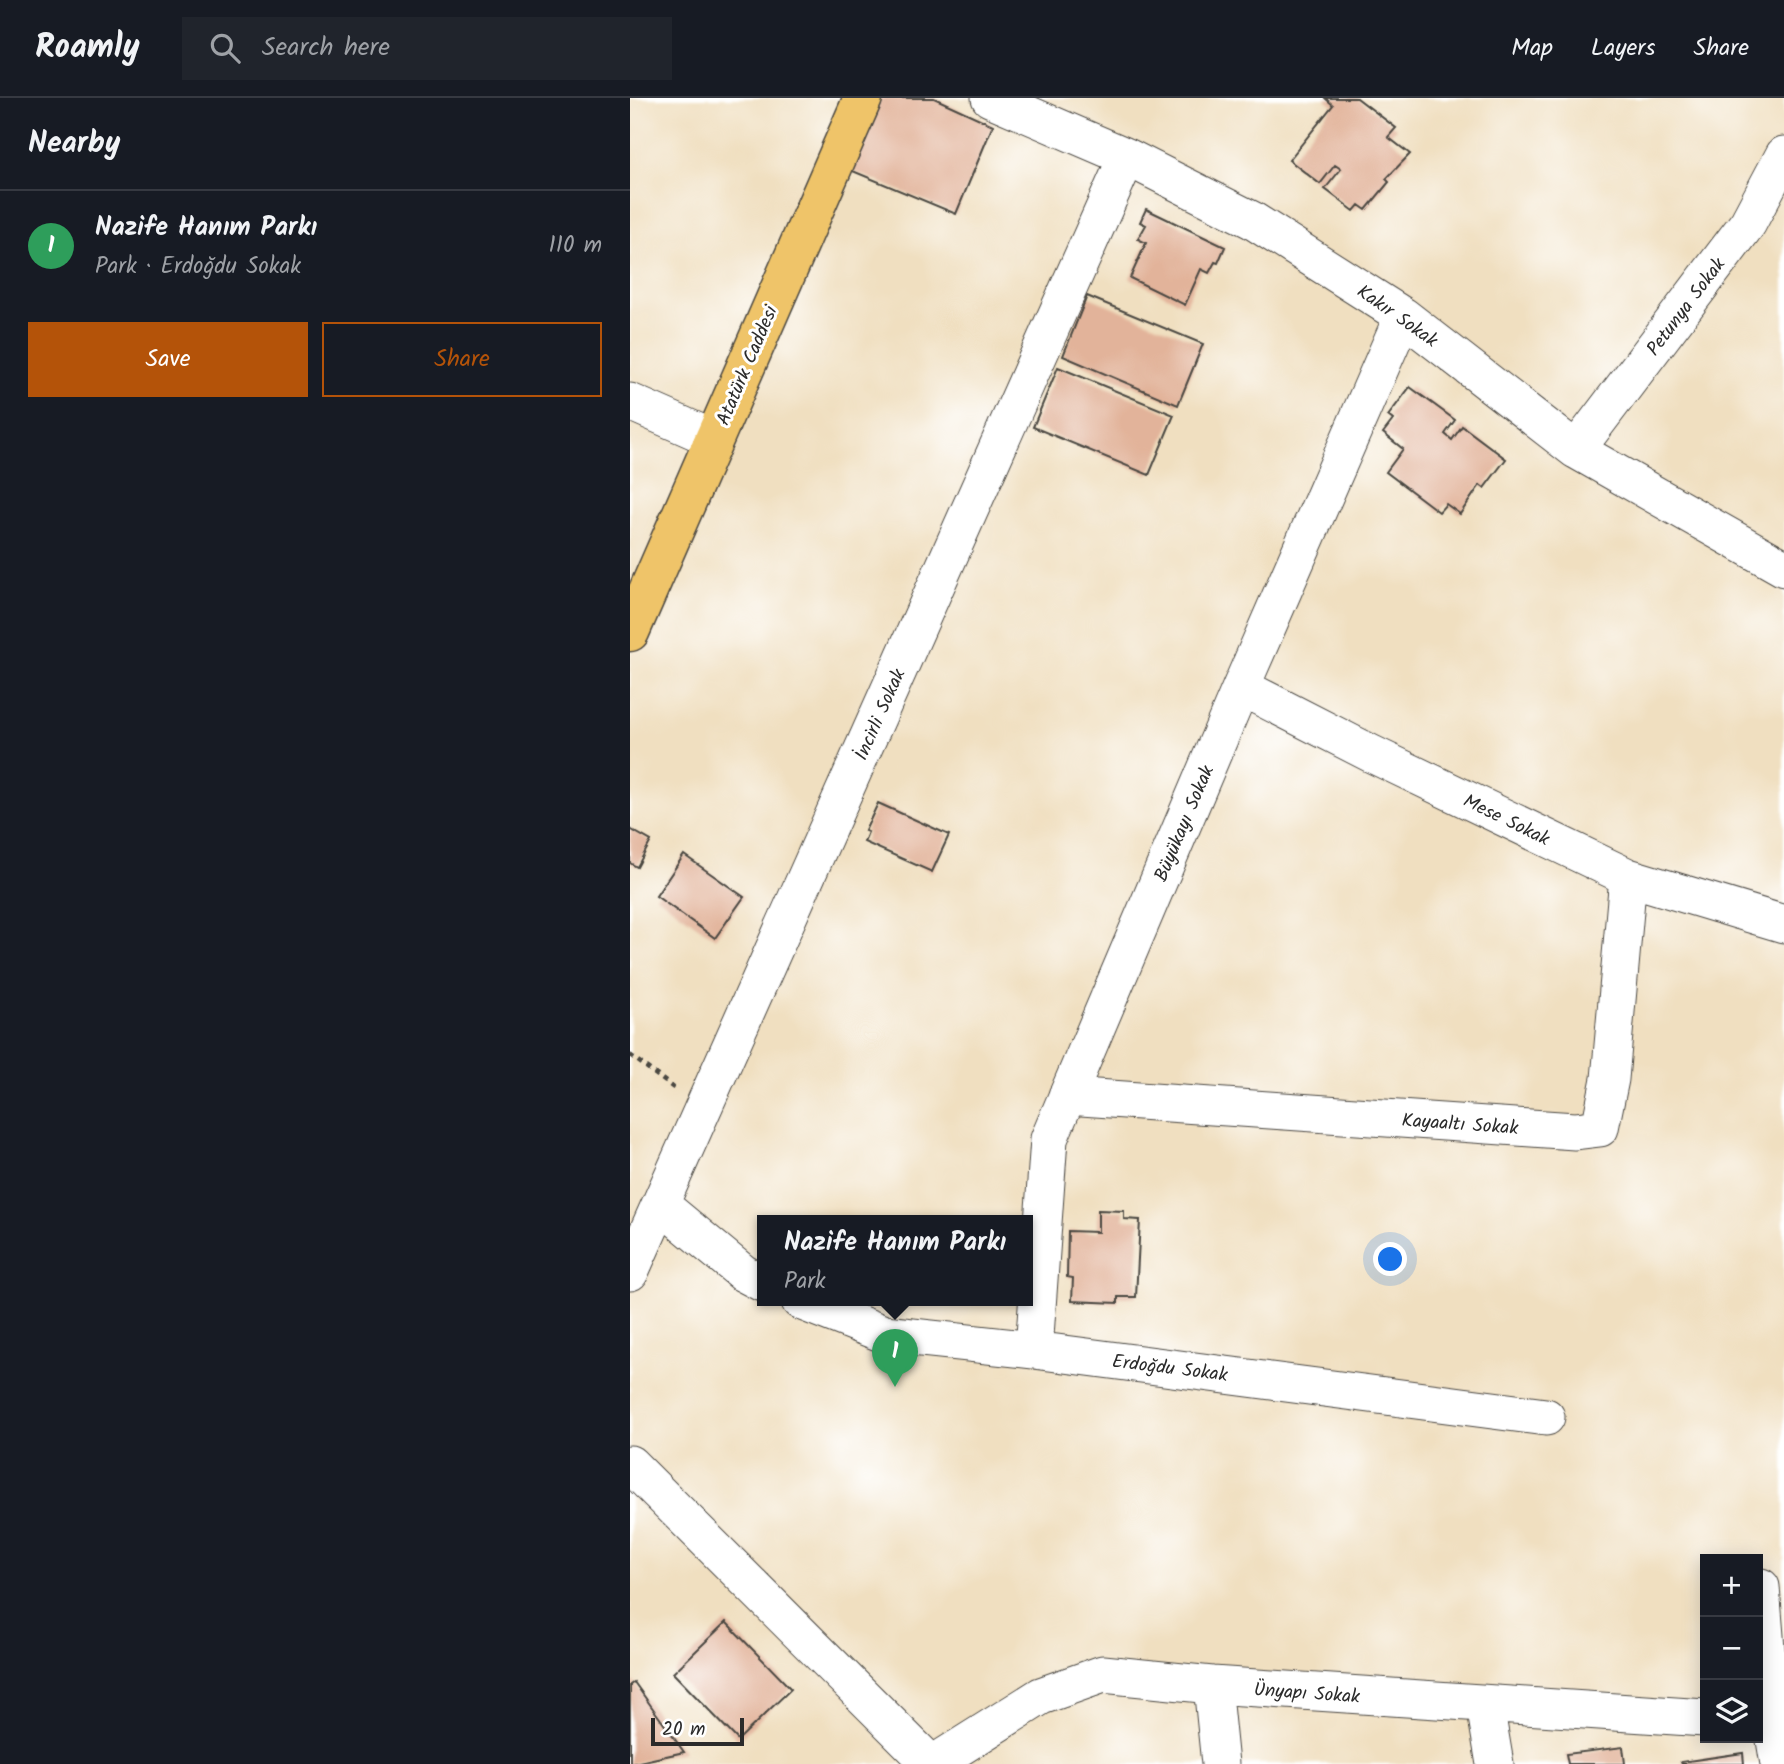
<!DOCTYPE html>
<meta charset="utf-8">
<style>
body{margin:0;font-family:Kalam,sans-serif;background:#20242c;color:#f1f3f6}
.controls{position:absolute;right:21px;bottom:21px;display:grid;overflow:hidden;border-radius:0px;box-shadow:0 4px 18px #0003}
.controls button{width:63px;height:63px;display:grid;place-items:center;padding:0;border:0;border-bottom:2px solid #363941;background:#171b24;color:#f1f3f6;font:35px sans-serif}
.scale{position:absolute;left:21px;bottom:18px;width:93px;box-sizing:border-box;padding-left:7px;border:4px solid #2b2b2b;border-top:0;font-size:19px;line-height:24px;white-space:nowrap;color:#2b2b2b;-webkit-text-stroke:5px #fff;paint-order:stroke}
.you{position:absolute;left:761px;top:1162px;width:24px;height:24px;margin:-18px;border:5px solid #fff;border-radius:50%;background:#1a73e8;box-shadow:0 0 0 10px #1a73e833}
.badge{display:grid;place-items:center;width:46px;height:46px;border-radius:50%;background:#b45309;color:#fff;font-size:23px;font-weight:700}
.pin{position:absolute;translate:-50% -58px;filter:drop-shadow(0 2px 4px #0008)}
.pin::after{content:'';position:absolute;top:37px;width:24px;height:21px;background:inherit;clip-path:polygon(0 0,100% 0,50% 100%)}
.popup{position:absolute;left:127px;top:1117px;width:276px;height:91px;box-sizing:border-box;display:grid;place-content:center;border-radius:0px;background:#171b24;filter:drop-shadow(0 2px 5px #0005);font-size:23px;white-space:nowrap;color:#9ea1a6}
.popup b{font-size:26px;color:#f1f3f6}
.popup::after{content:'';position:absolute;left:50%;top:100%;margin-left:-14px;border:14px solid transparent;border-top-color:#171b24}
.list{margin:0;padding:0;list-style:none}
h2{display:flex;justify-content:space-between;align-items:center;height:91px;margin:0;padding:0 28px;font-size:30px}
h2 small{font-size:23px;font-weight:400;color:#9ea1a6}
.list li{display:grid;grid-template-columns:46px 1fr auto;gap:21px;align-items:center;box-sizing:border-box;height:112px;padding:0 28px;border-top:2px solid #363941}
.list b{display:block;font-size:26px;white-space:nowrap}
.list p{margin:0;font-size:23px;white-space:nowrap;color:#9ea1a6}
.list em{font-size:23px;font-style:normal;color:#9ea1a6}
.actions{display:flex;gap:14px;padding:21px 28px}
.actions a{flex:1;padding:16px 0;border:2px solid #b45309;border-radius:0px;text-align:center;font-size:24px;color:#b45309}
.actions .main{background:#b45309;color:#fff}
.icon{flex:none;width:38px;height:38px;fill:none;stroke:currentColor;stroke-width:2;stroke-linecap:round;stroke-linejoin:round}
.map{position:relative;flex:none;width:1154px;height:1666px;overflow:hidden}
header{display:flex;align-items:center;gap:42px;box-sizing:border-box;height:98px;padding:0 35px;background:#171b24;border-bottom:2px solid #363941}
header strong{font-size:33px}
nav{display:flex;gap:38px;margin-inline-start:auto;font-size:24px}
.search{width:490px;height:63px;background:#20242c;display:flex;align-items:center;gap:18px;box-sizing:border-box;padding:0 24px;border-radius:0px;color:#9ea1a6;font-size:26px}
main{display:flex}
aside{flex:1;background:#171b24}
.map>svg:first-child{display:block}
</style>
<header>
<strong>Roamly</strong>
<div class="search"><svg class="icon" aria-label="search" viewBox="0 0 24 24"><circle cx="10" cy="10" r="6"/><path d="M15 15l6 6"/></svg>Search here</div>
<nav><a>Map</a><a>Layers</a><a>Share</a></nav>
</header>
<main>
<aside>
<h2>Nearby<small></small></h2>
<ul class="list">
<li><span class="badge" style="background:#2e9e5b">1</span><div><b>Nazife Hanım Parkı</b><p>Park · Erdoğdu Sokak</p></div><em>110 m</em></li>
</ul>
<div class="actions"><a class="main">Save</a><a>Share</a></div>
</aside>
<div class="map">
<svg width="1154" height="1666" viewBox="0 0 1154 1666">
<rect width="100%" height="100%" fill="#fff"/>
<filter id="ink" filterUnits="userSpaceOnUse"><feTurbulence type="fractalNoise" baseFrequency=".0143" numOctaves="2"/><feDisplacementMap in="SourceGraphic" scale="14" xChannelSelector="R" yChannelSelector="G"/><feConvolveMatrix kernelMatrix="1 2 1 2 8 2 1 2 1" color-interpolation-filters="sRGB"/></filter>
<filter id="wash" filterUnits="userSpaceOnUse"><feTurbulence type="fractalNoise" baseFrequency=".00686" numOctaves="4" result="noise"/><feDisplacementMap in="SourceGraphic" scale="28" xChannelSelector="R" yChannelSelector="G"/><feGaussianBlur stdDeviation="1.57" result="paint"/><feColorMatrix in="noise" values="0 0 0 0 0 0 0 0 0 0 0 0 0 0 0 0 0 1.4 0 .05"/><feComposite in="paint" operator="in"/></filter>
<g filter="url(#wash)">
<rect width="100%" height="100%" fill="#f0dfc0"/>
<g id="blocks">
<path fill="#e2b39a" d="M245,0H304L363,27L326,116L213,69Z
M695,0H727L766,30L758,39L780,56L756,81L759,84L736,112L729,107L724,113L695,91L711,71L705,67L690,86L659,62L703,7Z
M516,111L595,149L588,165L585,164L579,175L571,171L555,207L500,180L516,145L508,141L516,127L510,124Z
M457,198L573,246L548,307L433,258Z
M428,269L544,317L519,377L403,329Z
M780,289L825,322L815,336L822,342L832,328L876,361L854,390L850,387L830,416L816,406L809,414L756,374L773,351L753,335L763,322L758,318Z
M248,705L319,737L302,774L234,744L238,734L235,733Z
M0,731L21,743L7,769L0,765Z
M54,757L114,799L85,840L26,798Z
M468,1112L494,1113V1121L510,1122L506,1199H488V1205L442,1203L443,1180L437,1179L438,1133L468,1134Z
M96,1524L161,1591L108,1642L43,1575Z
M4,1584L54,1654L0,1666V1587Z
M993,1649L995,1666H938L936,1656Z
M1113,1655L1114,1666H1052L1051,1664Z"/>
</g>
</g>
<g filter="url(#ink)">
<use href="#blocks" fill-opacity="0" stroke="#494641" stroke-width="2"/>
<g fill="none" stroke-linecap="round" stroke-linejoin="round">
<defs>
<path id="minor" d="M360,0L497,59L622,122L773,218L946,352L1154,470
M0,304L84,341
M946,352L1118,125L1154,57
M611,589L742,656L998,779L1154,826
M437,998L945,1033L970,1030L980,981L998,779
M31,1107L113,1175L132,1185
M0,1174L497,59
M170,1203L254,1236L404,1252L916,1319
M404,1252L419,1041L611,589L773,218
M0,1366L301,1666
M1131,1489L1142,1624L1149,1666
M582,1587L590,1666
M855,1607L865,1666
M303,1666L411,1598L473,1576L582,1587L1075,1620"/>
<path id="major" d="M0,534L233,0"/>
</defs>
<use href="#minor" stroke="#494641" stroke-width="39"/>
<use href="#major" stroke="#494641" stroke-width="41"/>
<path stroke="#494641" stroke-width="4.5" stroke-dasharray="5 5" stroke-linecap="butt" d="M0,957L45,991"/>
<use href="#minor" stroke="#fff" stroke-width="37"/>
<use href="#major" stroke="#efc469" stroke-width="38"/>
</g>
</g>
<g text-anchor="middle" stroke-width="6" stroke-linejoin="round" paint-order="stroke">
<g font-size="19" fill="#2b2b2b" stroke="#fff">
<text transform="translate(1055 208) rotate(-53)" y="7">Petunya Sokak</text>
<text transform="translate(768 217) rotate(35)" y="7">Kakır Sokak</text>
<text transform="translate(116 267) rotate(-67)" y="7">Atatürk Caddesi</text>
<text transform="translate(249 616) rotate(-66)" y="7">İncirli Sokak</text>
<text transform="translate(877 721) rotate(26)" y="7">Mese Sokak</text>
<text transform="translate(553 725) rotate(-67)" y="7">Büyükayı Sokak</text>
<text transform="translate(830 1025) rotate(4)" y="7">Kayaaltı Sokak</text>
<text transform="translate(540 1269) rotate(7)" y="7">Erdoğdu Sokak</text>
<text transform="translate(677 1594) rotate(4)" y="7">Ünyapı Sokak</text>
</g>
</g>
</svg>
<div class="controls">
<button>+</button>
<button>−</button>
<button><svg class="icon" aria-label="layers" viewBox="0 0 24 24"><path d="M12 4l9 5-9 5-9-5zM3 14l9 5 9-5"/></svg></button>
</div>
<div class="scale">20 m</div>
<div class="you"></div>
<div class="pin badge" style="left:265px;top:1289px;background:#2e9e5b">1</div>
<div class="popup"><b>Nazife Hanım Parkı</b>Park</div>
</div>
</main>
